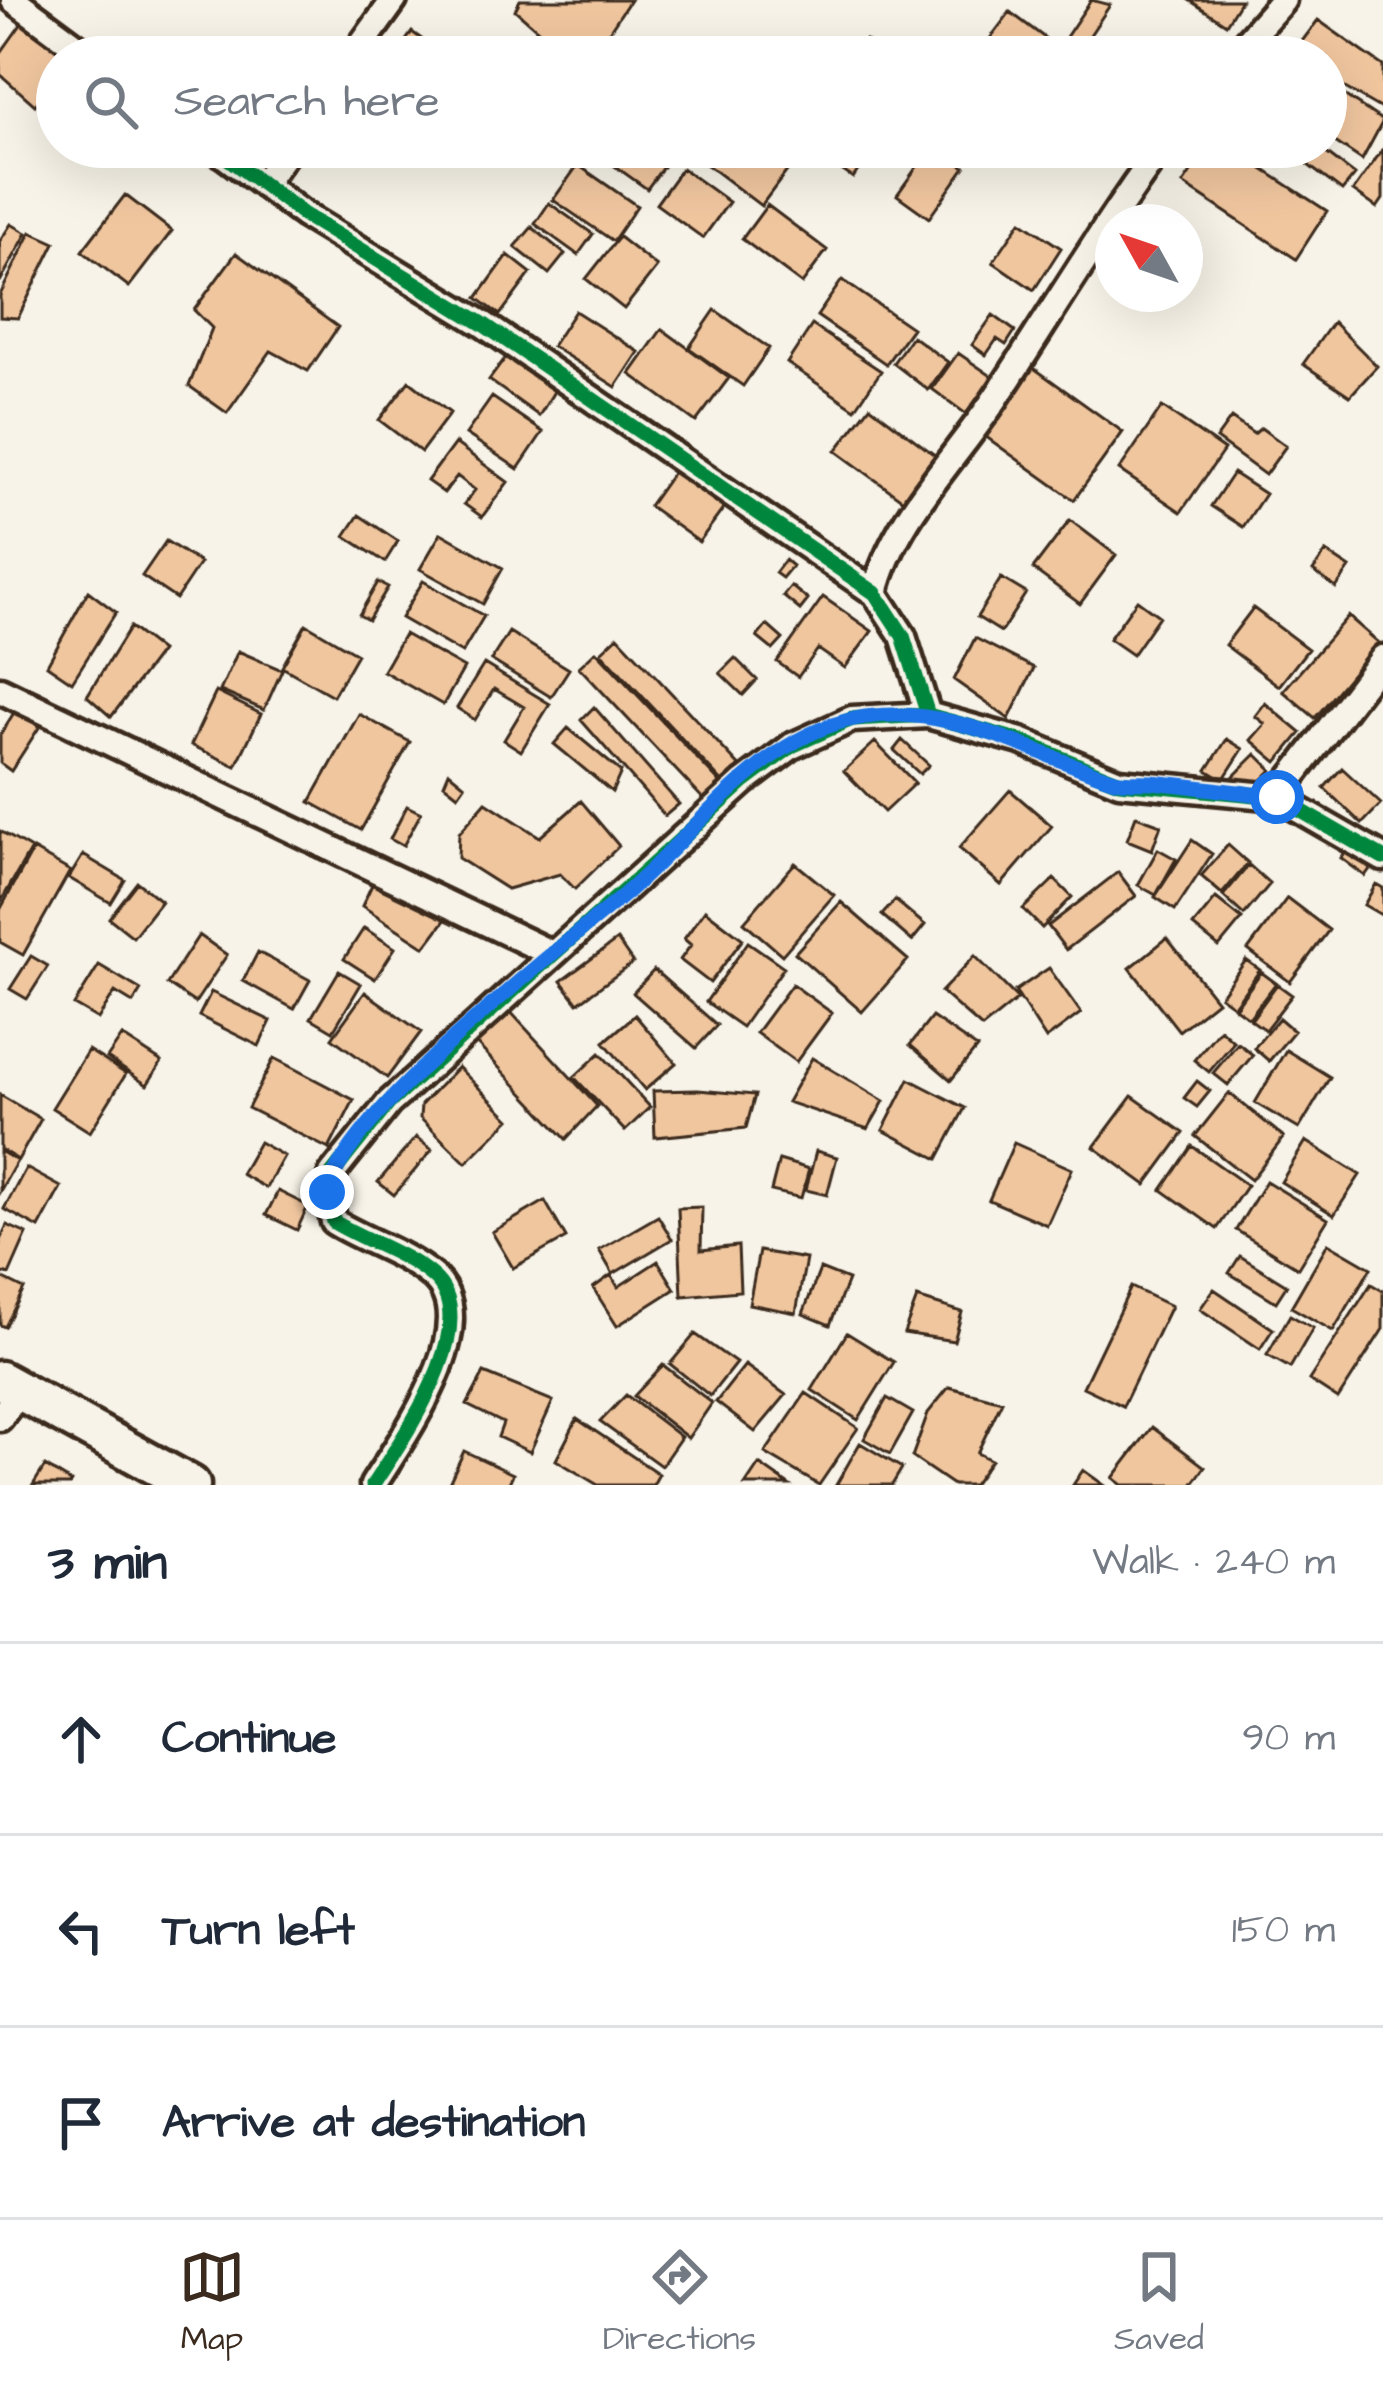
<!DOCTYPE html>
<meta charset="utf-8">
<style>
body{margin:0;font-family:"Architects Daughter",sans-serif;background:#f6f6f7;color:#1f2937}
.compass{position:absolute;left:1095px;top:204px;width:108px;height:108px;border-radius:50%;background:#fff;box-shadow:0 12px 48px #0002;rotate:310deg}
.stop{position:absolute;width:36px;height:36px;margin:-27px;border:9px solid #1a73e8;border-radius:50%;background:#fff}
.stop.end{background:#1a73e8;border-color:#fff;box-shadow:0 3px 12px #0008}
.list{margin:0;padding:0;list-style:none}
h2{display:flex;justify-content:space-between;align-items:center;height:156px;margin:0;padding:0 48px;font-size:51px}
h2 small{font-size:39px;font-weight:400;color:#747a83}
.list li{display:grid;grid-template-columns:78px 1fr auto;gap:36px;align-items:center;box-sizing:border-box;height:192px;padding:0 48px;border-top:3px solid #e0e1e3}
.list b{display:block;font-size:45px;white-space:nowrap}
.list em{font-size:39px;font-style:normal;color:#747a83}
.icon{flex:none;width:66px;height:66px;fill:none;stroke:currentColor;stroke-width:2;stroke-linecap:round;stroke-linejoin:round}
.map{position:relative;flex:none;width:1383px;height:1485px;overflow:hidden}
.search{position:absolute;background:#fff;box-shadow:0 12px 48px #0002;left:36px;right:36px;top:36px;height:132px;display:flex;align-items:center;gap:30px;box-sizing:border-box;padding:0 42px;border-radius:66px;color:#747a83;font-size:45px}
.sheet{height:732px;background:#fff}
nav{display:flex;justify-content:space-around;align-items:center;box-sizing:border-box;height:168px;border-top:3px solid #e0e1e3;background:#fff;font-size:33px;color:#747a83}
nav a{display:grid;justify-items:center;gap:6px}
nav .on{color:#3b2a1e}
.map>svg:first-child{display:block}
</style>
<div class="map">
<svg width="1383" height="1485" viewBox="0 0 1383 1485">
<rect width="100%" height="100%" fill="#f7f3e8"/>
<filter id="ink" filterUnits="userSpaceOnUse"><feTurbulence type="fractalNoise" baseFrequency=".00833" numOctaves="2"/><feDisplacementMap in="SourceGraphic" scale="24" xChannelSelector="R" yChannelSelector="G"/><feConvolveMatrix kernelMatrix="1 2 1 2 8 2 1 2 1" color-interpolation-filters="sRGB"/></filter>
<g filter="url(#ink)">
<path fill="#f0c69f" stroke="#3b2a1e" stroke-width="3" d="M520,0H630L592,57H569L515,10Z
M1091,0L1110,5L1080,50L1064,40Z
M1189,0H1241L1226,24Z
M1010,12L1049,41L1037,57H976Z
M27,16L75,57H57V79L35,105L0,74V54Z
M1318,20L1383,66V110L1326,77V57H1290Z
M412,32L446,57H394Z
M865,40L885,55L884,57H852Z
M1338,91L1383,121L1362,160L1326,136V109Z
M588,147H673L676,149L647,189Z
M721,147H771L793,163L761,206L707,165Z
M808,147H874L853,178Z
M931,147L965,167L929,218L897,195Z
M1208,147H1229L1327,211L1296,259L1183,184Z
M1236,147H1268L1257,162Z
M1321,149L1355,175L1342,191L1308,165Z
M1383,149V199L1377,208L1353,191Z
M578,165L637,206L613,241L553,200Z
M682,168L729,202L703,238L656,204Z
M125,195L172,231L129,287L82,251Z
M549,203L593,234L578,255L535,224Z
M767,205L827,250L802,284L742,239Z
M1021,221L1061,248L1034,290L993,262Z
M11,224L27,233L0,282V241Z
M532,227L565,254L549,274L515,247Z
M31,232L55,243L18,318L0,317V295Z
M619,237L657,267L624,309L586,279Z
M236,253L338,327L308,371L271,351L227,413L189,386L212,328L194,310Z
M508,255L531,273L500,315L477,298Z
M842,280L912,328L886,364L817,316Z
M715,310L769,348L743,386L689,348Z
M575,311L639,352L616,387L552,346Z
M993,315L1015,331L1006,345L997,339L986,355L972,345Z
M1333,322L1377,366L1350,396L1303,364Z
M812,325L881,371L855,409L787,363Z
M662,329L729,378L696,422L630,374Z
M912,336L948,362L928,390L893,363Z
M512,349L561,380L539,416L489,380Z
M958,353L993,377L966,414L932,389Z
M1031,366L1123,432L1074,500L982,434Z
M409,381L450,413L421,452L379,420Z
M492,397L543,432L518,469L466,434Z
M870,406L940,459L907,503L836,451Z
M1162,407L1224,450L1181,512L1119,470Z
M1231,418L1254,434L1261,428L1286,446L1265,475L1216,439Z
M455,443L508,482L482,517L464,504L475,490L457,476L444,493L427,481Z
M678,465L729,501L699,542L649,506Z
M1233,473L1265,494L1243,527L1211,506Z
M359,515L398,541L385,562L345,536Z
M1070,520L1116,555L1080,604L1033,569Z
M441,533L503,568L483,604L420,569Z
M166,541L200,563L176,599L142,576Z
M1326,552L1350,568L1336,588L1313,571Z
M785,560L792,566L782,578L775,573Z
M1001,578L1026,593L1001,632L977,617Z
M423,581L484,616L462,653L401,618Z
M378,582L388,587L368,620L359,615Z
M791,586L808,600L800,610L783,596Z
M88,591L116,612L72,682L47,665Z
M823,597L872,631L845,668L818,649L798,677L777,662Z
M1137,600L1159,616L1132,655L1109,639Z
M1253,608L1308,649L1279,686L1225,645Z
M1348,616L1378,642L1315,718L1283,691Z
M306,624L357,654L333,696L282,667Z
M767,625L783,639L773,650L757,637Z
M130,627L161,651L111,717L87,696Z
M509,632L569,669L551,697L491,660Z
M404,634L464,668L443,705L383,671Z
M618,636L745,772L728,788L601,652Z
M975,638L1034,668L1009,719L954,680Z
M238,651L282,670L264,710L220,691Z
M596,651L724,787L707,803L579,667Z
M735,658L757,680L743,695L720,673Z
M484,664L550,704L521,751L504,740L524,707L494,689L475,720L457,708Z
M216,692L261,714L236,766L191,745Z
M1265,703L1301,733L1277,762L1251,740L1265,724L1255,716Z
M594,707L679,804L665,816L581,720Z
M15,711L40,726L11,771L0,763V735Z
M359,714L410,742L361,830L310,802Z
M568,728L621,772L612,792L554,744Z
M1227,739L1243,749L1223,780L1207,770Z
M902,740L929,765L920,774L894,750Z
M875,742L915,783L884,812L844,771Z
M1256,754L1272,770L1250,792L1234,776Z
M1342,768L1381,804L1362,824L1324,788Z
M449,772L465,785L458,795L444,784Z
M1010,790L1052,826L1001,885L959,848Z
M581,801L619,846L575,889L560,874L507,889L458,858L459,833L486,802L540,837Z
M407,806L421,813L403,846L390,839Z
M1136,816L1161,825L1152,850L1127,840Z
M0,831L31,849L0,903Z
M1192,840L1212,854L1175,910L1155,897Z
M1352,844L1375,862L1365,876L1341,858Z
M1228,845L1248,863L1222,894L1201,876Z
M1158,849L1176,859L1156,895L1138,885Z
M33,850L70,871L23,955L0,942V910Z
M83,855L125,880L111,903L69,878Z
M795,863L834,895L782,955L744,922Z
M1249,865L1270,884L1244,915L1223,896Z
M1118,872L1136,896L1066,950L1048,926Z
M375,878L452,911L425,947L362,906Z
M1054,879L1072,897L1042,928L1023,909Z
M137,882L161,901L133,937L109,918Z
M1376,884L1383,888V916L1364,905Z
M1216,898L1242,919L1219,947L1193,926Z
M1287,898L1329,930L1290,982L1248,950Z
M895,900L925,925L912,941L882,915Z
M841,902L908,960L862,1012L795,953Z
M705,910L743,939L710,983L680,960L691,945L684,939Z
M364,928L395,948L375,979L344,959Z
M199,935L227,955L195,1003L167,984Z
M1167,938L1217,1001L1179,1031L1130,968Z
M617,940L633,963L578,1003L561,981Z
M748,942L784,967L742,1027L706,1002Z
M258,952L310,980L294,1009L243,981Z
M31,956L48,966L27,999L10,989Z
M975,956L1018,999L982,1028L941,992Z
M1246,960L1260,970L1234,1006L1220,996Z
M99,965L141,990L133,1003L115,992L98,1019L74,1005Z
M1049,968L1081,1013L1046,1039L1015,991Z
M654,970L717,1025L696,1048L633,993Z
M339,971L361,984L333,1031L311,1018Z
M1261,972L1276,983L1249,1018L1235,1008Z
M792,984L832,1013L796,1062L756,1033Z
M1277,984L1292,995L1265,1030L1251,1020Z
M211,992L271,1021L259,1046L199,1016Z
M365,992L421,1032L387,1078L332,1038Z
M508,1009L597,1106L566,1139L475,1042Z
M635,1015L676,1063L645,1090L604,1042Z
M932,1017L977,1048L951,1080L910,1045Z
M1279,1018L1294,1031L1269,1061L1254,1048Z
M1220,1029L1234,1042L1209,1072L1194,1060Z
M122,1036L162,1062L147,1085L107,1058Z
M1238,1043L1253,1055L1228,1085L1213,1073Z
M88,1050L126,1074L90,1132L52,1108Z
M1286,1050L1330,1077L1299,1129L1255,1103Z
M600,1053L650,1107L625,1131L574,1077Z
M274,1058L354,1100L329,1149L248,1108Z
M812,1058L884,1101L868,1129L787,1102Z
M458,1067L510,1119L466,1163L420,1118L421,1105Z
M909,1079L965,1108L938,1159L883,1130Z
M1197,1081L1210,1091L1197,1107L1184,1098Z
M698,1090L755,1095L746,1128L655,1137L653,1091Z
M1229,1093L1284,1137L1251,1180L1195,1136Z
M0,1095L41,1119L18,1160L0,1149Z
M1132,1096L1184,1133L1146,1185L1094,1147Z
M416,1137L432,1150L394,1195L378,1182Z
M1306,1141L1360,1175L1334,1215L1281,1182Z
M259,1142L284,1156L266,1188L241,1174Z
M1014,1143L1072,1169L1047,1225L989,1200Z
M1192,1146L1247,1185L1217,1229L1162,1190Z
M0,1151L17,1161L0,1191Z
M816,1151L837,1157L827,1195L806,1190Z
M779,1160L809,1169L801,1198L771,1191Z
M26,1168L61,1187L39,1228L4,1209Z
M1266,1181L1328,1219L1298,1268L1236,1230Z
M278,1191L308,1206L297,1230L266,1215Z
M545,1201L566,1238L513,1268L492,1232Z
M702,1207L701,1250L738,1246L740,1291L682,1296L678,1208Z
M658,1216L672,1239L613,1274L599,1250Z
M7,1225L27,1234L9,1275L0,1272V1240Z
M1328,1243L1371,1268L1333,1331L1291,1307Z
M759,1251L806,1259L796,1313L749,1304Z
M1240,1256L1287,1285L1276,1302L1229,1273Z
M658,1261L675,1289L617,1326L593,1288L611,1275L618,1287Z
M820,1269L848,1280L830,1325L803,1314Z
M0,1277L24,1289L5,1327L0,1325Z
M1371,1284L1383,1291V1329L1338,1399L1309,1380Z
M1131,1287L1171,1306L1123,1406L1083,1387Z
M1214,1289L1273,1329L1260,1349L1200,1309Z
M917,1298L962,1312L954,1341L904,1333Z
M1290,1315L1313,1328L1290,1368L1267,1355Z
M847,1333L894,1362L858,1420L812,1390Z
M695,1334L736,1363L710,1396L670,1364Z
M663,1365L712,1403L688,1438L634,1396Z
M745,1365L786,1395L755,1432L716,1402Z
M484,1373L553,1401L530,1452L498,1437L503,1423L467,1405Z
M949,1387L1002,1401L977,1453L991,1460L973,1485H953L912,1457L928,1413Z
M806,1393L858,1428L819,1485L765,1453Z
M626,1395L681,1437L661,1466L600,1422Z
M887,1398L913,1413L890,1454L864,1439Z
M577,1419L659,1474L653,1485H598L556,1460Z
M1152,1427L1205,1467L1192,1485H1122L1113,1478Z
M860,1443L902,1468L892,1485H836Z
M464,1451L513,1474L508,1485L449,1483Z
M759,1464L789,1485H745Z
M45,1466L71,1482L70,1485H33Z
M1083,1470L1104,1485H1073Z"/>
<g fill="none" stroke-linecap="round" stroke-linejoin="round">
<defs>
<path id="street" d="M14,0L91,57
M353,57L394,0
M1233,57L1283,0
M213,147L304,215L483,324L875,593L903,636L928,715
M263,184L290,147
M875,593C893,519 953,462 995,399C1051,315 1102,228 1162,147
M0,690L550,953
M1277,797L1383,658
M0,1418L20,1391
M373,1485C401,1440 487,1322 432,1276C405,1253 365,1241 334,1222L327,1192L332,1174L389,1103L744,782L792,746L852,719L928,715L1021,741L1119,782L1277,797L1383,858"/>
<path id="secondary" d="M0,1380L191,1485"/>
</defs>
<use href="#street" stroke="#3b2a1e" stroke-width="33"/>
<use href="#secondary" stroke="#3b2a1e" stroke-width="45"/>
<use href="#street" stroke="#f7f3e8" stroke-width="24"/>
<use href="#secondary" stroke="#f7f3e8" stroke-width="36"/>
<defs>
<path id="cycleway" d="M213,147L304,215L483,324L875,593L903,636L928,715
M373,1485C401,1440 487,1322 432,1276C405,1253 365,1241 334,1222L327,1192L332,1174L389,1103L744,782L792,746L852,719L928,715L1021,741L1119,782L1277,797L1383,858"/>
</defs>
<use href="#cycleway" stroke="#f7f3e8" stroke-width="22"/>
<use href="#cycleway" stroke="#00873e" stroke-width="15"/>
</g>
</g>
<g fill="none" stroke-linecap="round" stroke-linejoin="round" filter="url(#ink)">
<path stroke="#1a73e8" stroke-width="15" d="M327,1192C351,1110 548,958 619,899C691,840 757,738 854,719C949,700 1028,753 1115,780C1126,783 1139,781 1151,782C1193,786 1236,792 1277,797"/>
</g>
</svg>
<svg class="compass" viewBox="-18 -18 36 36"><path d="M0-13l5 13h-10z" fill="#e53935"/><path d="M0 13l5-13h-10z" fill="#747a83"/></svg>
<div class="stop" style="left:1277px;top:797px"></div>
<div class="stop end" style="left:327px;top:1192px"></div>
<div class="search"><svg class="icon" aria-label="search" viewBox="0 0 24 24"><circle cx="10" cy="10" r="6"/><path d="M15 15l6 6"/></svg>Search here</div>
</div>
<section class="sheet">
<h2>3 min<small>Walk · 240 m</small></h2>
<ul class="list">
<li><svg class="icon" aria-label="ahead" viewBox="0 0 24 24"><path d="M12 20V5M6 11l6-6 6 6"/></svg><div><b>Continue</b></div><em>90 m</em></li>
<li><svg class="icon" aria-label="left" viewBox="0 0 24 24"><path d="M17 20v-9H6M10 6l-5 5 5 5"/></svg><div><b>Turn left</b></div><em>150 m</em></li>
<li><svg class="icon" aria-label="arrive" viewBox="0 0 24 24"><path d="M6 21V4h12l-3 4 3 4H6"/></svg><div><b>Arrive at destination</b></div></li>
</ul>
</section>
<nav>
<a class="on"><svg class="icon" aria-label="map" viewBox="0 0 24 24"><path d="M3 6l6-2 6 2 6-2v14l-6 2-6-2-6 2zM9 4v14M15 6v14"/></svg>Map</a>
<a><svg class="icon" aria-label="directions" viewBox="0 0 24 24"><path d="M12 3l9 9-9 9-9-9zM9 14v-3h6M13 9l2 2-2 2"/></svg>Directions</a>
<a><svg class="icon" aria-label="saved" viewBox="0 0 24 24"><path d="M7 4h10v16l-5-4-5 4z"/></svg>Saved</a>
</nav>
